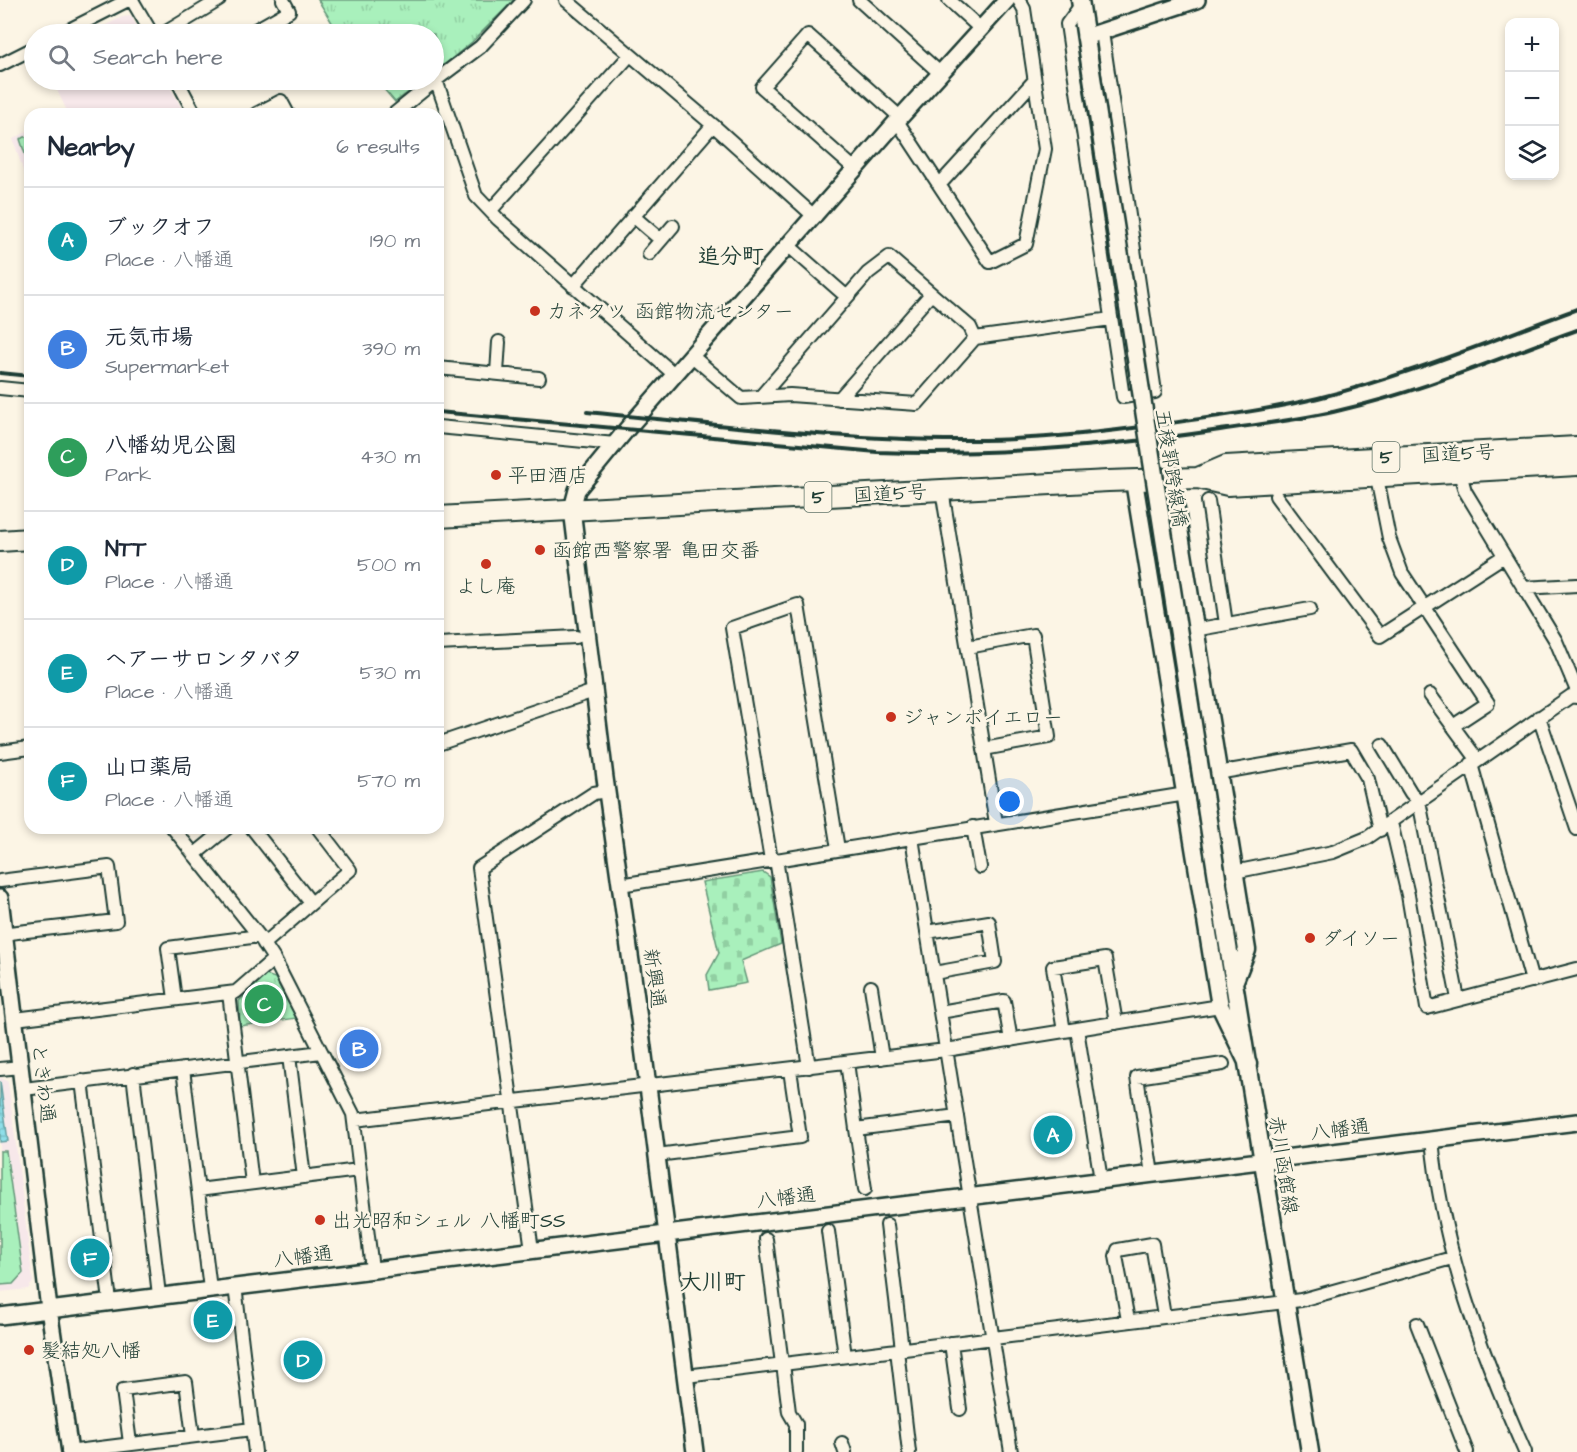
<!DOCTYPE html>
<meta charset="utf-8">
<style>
body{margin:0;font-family:"Architects Daughter","Klee One",sans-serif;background:#f6f6f7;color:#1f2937}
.controls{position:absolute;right:18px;top:18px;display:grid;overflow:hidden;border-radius:12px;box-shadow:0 3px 9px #0003}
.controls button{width:54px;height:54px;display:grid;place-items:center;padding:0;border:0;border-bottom:2px solid #e0e1e3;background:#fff;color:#1f2937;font:30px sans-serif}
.you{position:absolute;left:1010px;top:802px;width:21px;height:21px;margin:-15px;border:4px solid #fff;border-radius:50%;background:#1a73e8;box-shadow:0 0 0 9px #1a73e833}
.badge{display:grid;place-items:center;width:39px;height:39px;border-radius:50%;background:#b45309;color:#fff;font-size:20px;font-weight:700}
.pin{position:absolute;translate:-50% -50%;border:3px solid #fff;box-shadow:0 2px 6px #0006}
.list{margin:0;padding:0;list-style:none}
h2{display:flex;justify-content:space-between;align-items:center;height:78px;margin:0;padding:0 24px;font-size:26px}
h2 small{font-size:20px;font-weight:400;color:#747a83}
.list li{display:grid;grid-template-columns:39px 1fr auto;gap:18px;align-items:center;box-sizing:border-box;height:108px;padding:0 24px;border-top:2px solid #e0e1e3}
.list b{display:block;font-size:22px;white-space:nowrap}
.list p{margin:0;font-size:20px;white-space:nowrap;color:#747a83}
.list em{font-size:20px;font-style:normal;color:#747a83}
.icon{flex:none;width:33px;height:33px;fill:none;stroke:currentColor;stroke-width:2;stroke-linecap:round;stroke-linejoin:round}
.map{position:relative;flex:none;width:1577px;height:1452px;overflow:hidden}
.search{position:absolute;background:#fff;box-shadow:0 3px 9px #0003;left:24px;top:24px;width:420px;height:66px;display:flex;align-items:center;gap:15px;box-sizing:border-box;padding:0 21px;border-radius:33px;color:#747a83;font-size:22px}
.panel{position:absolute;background:#fff;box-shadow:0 3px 9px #0003;left:24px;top:108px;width:420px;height:726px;border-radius:18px}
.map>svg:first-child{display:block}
</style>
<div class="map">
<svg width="1577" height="1452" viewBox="0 0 1577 1452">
<defs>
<pattern id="cemetery-stones" width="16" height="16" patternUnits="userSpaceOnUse" patternTransform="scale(1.5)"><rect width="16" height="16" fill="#a9f0bc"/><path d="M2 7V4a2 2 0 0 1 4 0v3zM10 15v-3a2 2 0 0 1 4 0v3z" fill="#91cfa2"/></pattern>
<pattern id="park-tufts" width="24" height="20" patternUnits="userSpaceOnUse" patternTransform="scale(1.5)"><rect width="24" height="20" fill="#a9f0bc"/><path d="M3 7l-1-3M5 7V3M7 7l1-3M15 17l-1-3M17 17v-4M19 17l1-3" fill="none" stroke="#91cfa2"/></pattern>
<pattern id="water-rules" width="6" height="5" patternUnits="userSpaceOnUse" patternTransform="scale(1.5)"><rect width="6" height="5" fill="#8edee8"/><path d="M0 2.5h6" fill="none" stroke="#7abfc8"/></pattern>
</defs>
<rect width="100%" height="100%" fill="#fcf5e5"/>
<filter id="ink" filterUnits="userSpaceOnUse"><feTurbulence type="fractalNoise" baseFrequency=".0167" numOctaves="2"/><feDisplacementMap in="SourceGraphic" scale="12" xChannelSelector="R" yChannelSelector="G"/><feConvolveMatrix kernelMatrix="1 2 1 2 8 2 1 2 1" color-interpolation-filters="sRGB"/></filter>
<g filter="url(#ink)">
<path fill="#f7e8ea" d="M131,16L141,34H88L122,17Z
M52,80H166L185,114H63L67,111Z
M30,130V192L13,139Z
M0,1077L8,1082L33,1282L28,1289L0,1292Z"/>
<path fill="url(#cemetery-stones)" stroke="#649678" stroke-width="1.5" d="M763,872L770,877L781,944L741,961L747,983L709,990L707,975L719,953L702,882Z"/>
<path fill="url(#park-tufts)" stroke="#649678" stroke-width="1.5" d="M318,0H514L472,42L434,73V34H339Z
M376,80H425L395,102Z
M266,975L275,978L297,1018L240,1026L239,1001Z"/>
<path fill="#a9f0bc" stroke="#649678" stroke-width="1.5" d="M30,135V169L20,139Z
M0,1151H6L23,1273L13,1284L0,1285Z"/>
<path fill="url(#water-rules)" stroke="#629ea0" stroke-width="1.5" d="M0,1081L8,1141L0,1142Z"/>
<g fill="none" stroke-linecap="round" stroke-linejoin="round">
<defs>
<path id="minor" d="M132,0L152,34
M524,0L480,47L436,80L476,196L498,219L675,375
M566,0L713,125L815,217
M859,0L941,74
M949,0L981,29
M1081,5L1067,24L1123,397L1155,392L1102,32
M61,34L128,0
M163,34L219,0
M248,34L289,11L283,0
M0,65L34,48
M177,80L195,114
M256,114L281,101L288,114
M394,114L436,80
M897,121L990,262L1026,244L1045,149L1024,9L1019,0
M856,170L762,87L808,35L901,118
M941,183L1034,81
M492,209L630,55
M633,216L661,240
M789,246L847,297
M649,254L673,226
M573,286L713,125
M692,356L741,398L790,395L917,404L975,338L1111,319
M438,368L539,378
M497,373L499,342
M0,388L30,391
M762,395L868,273L889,257L970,327L975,338
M839,399L931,294
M438,427L615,444
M1460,473L1465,491L1556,641L1577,691
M1377,478L1389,538L1402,573L1488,703L1453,726
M942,490L996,823
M1276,496L1380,636L1504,556
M1208,501L1226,624
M1523,588L1577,585
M1194,630L1310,609
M438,644L576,637
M968,647L1033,635L1049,737L984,749
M1430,695L1477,759
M1539,717L1577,829
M438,744L594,691
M1382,745L1411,793L1419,801L1458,999
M0,752L30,748
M1471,764L1532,981
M1217,773L1351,750L1368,779L1380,830
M1391,823L1408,895L1427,1008L1577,969
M973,827L980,867
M173,828L259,936L274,959L353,1114L372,1269
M252,828L311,903
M912,838L1011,1452
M194,855L227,828
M776,859L809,1067
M771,860L732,628L798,605L838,849
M1234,872L1333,852L1367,838L1571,696L1577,697
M0,881L109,867L116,921L0,934
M620,885L1186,794
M927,932L989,922L995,962L934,973
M264,944L350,870L318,828
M871,987L882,1058
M229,993L252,1183
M175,999L168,948L259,936
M940,1012L1004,1001L1011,1040
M15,1019L236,992L274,959
M1077,1029L1101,1180
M1064,1031L1053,967L1105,959L1116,1023
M289,1056L304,1177
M847,1062L856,1129L957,1116
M0,1069L21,1067
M183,1069L210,1289
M133,1074L159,1295
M82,1081L110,1301
M24,1089L321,1052
M354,1120L946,1050L1220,1006
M856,1129L865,1189
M1432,1139C1442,1249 1481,1352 1525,1452
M657,1155L800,1137L790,1070
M1152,1174L1137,1077L1223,1064
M198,1190L359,1170
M887,1225L902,1349
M828,1231L845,1356
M766,1239L782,1364
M532,1250L479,868L594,793L606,791
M235,1286L255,1452
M1128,1320L1116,1256L1118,1250L1152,1244L1164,1316
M1417,1324L1467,1452
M951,1343L960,1409
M897,1350L909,1452
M783,1364L789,1412L796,1424V1452
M686,1376L1301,1300L1452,1258
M130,1443L123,1390L186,1382L193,1436
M842,1443L845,1452
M68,1452L252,1429"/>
<path id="tertiary" d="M1085,37L1197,0
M0,898L49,1309L70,1452
M0,1316L1577,1122
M695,1452L642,1040L605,778L572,509L577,490L627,429L897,121L1007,0"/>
<path id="secondary" d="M1080,0L1089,58
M1171,479L1247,950L1235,980
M1134,481L1220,1006L1248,1064
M1218,884L1310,1452"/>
<path id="trunk" d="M1198,478L1226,466L1577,447
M438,517L1108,481L1198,478L1228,485L1577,465
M0,541L30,539"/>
</defs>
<use href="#minor" stroke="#1f3d34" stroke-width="16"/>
<use href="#tertiary" stroke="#1f3d34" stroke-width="20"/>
<use href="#secondary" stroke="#1f3d34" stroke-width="21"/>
<use href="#trunk" stroke="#1f3d34" stroke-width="24"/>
<use href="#minor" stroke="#fcf5e5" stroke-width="12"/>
<use href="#tertiary" stroke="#fcf5e5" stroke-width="15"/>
<use href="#secondary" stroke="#fcf5e5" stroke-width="16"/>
<use href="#trunk" stroke="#fcf5e5" stroke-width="20"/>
<path stroke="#1f3d34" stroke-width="4" d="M0,373L30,376
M438,412L877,452C993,456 1105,447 1220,430C1260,424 1301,420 1341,410C1421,392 1499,358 1577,330
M587,412C715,424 843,441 971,440C1036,440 1100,433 1163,424C1215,417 1267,410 1318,398C1406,376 1492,340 1577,309"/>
<defs>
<path id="secondary-bridge" d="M1089,58L1218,884"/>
</defs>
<use href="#secondary-bridge" stroke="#1f3d34" stroke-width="21" stroke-linecap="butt"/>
<use href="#secondary-bridge" stroke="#fcf5e5" stroke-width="16"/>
</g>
</g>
<g fill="#c8321e" stroke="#fcf5e5" stroke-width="2">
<circle cx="535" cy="311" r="6"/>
<circle cx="496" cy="475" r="6"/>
<circle cx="540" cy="550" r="6"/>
<circle cx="486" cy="564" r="6"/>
<circle cx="891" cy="717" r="6"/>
<circle cx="1310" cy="938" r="6"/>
<circle cx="320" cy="1220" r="6"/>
<circle cx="29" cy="1350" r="6"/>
</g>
<g text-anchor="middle" stroke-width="5" stroke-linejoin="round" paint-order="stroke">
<g fill="#fcf5e5" stroke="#617469" stroke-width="1.5">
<rect x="1372.5" y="442" width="27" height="30" rx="4.5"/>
<rect x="804.5" y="482" width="27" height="30" rx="4.5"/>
</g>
<g font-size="18" font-weight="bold" fill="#1f3d34">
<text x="1386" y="463">5</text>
<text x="818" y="503">5</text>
</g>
<g font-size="20" fill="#1f3d34" stroke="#fcf5e5" text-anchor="start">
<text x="547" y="318">カネタツ 函館物流センター</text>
<text x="508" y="482">平田酒店</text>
<text x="552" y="557">函館西警察署 亀田交番</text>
<text x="486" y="593" text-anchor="middle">よし庵</text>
<text x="903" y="724">ジャンボイエロー</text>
<text x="1322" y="945">ダイソー</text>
<text x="332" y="1227">出光昭和シェル 八幡町SS</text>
<text x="41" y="1357">髪結処八幡</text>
</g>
<g font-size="20" fill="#1f3d34" stroke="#fcf5e5">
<text transform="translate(1458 453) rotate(-3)" y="7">国道5号</text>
<text transform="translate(1172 468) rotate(81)" y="7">五稜郭跨線橋</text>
<text transform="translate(890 493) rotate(-3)" y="7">国道5号</text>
<text transform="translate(655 978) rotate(82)" y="7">新興通</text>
<text transform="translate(44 1083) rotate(83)" y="7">ときわ通</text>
<text transform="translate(1340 1129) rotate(-7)" y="7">八幡通</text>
<text transform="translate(1284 1165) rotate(81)" y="7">赤川函館線</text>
<text transform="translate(786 1197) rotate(-7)" y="7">八幡通</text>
<text transform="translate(303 1256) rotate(-7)" y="7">八幡通</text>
</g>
<g font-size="22" font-weight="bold" fill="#1f3d34" stroke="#fcf5e5">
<text x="731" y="263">追分町</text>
<text x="713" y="1289">大川町</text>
</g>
</g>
</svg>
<div class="controls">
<button>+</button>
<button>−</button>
<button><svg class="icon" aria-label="layers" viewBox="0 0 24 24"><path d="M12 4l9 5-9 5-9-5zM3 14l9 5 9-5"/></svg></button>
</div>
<div class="you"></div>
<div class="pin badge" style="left:1053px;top:1135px;background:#0f9aa8">A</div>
<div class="pin badge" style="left:359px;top:1049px;background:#3f7fe0">B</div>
<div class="pin badge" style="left:264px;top:1004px;background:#2e9e5b">C</div>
<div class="pin badge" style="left:303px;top:1360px;background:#0f9aa8">D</div>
<div class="pin badge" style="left:213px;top:1320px;background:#0f9aa8">E</div>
<div class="pin badge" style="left:90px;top:1258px;background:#0f9aa8">F</div>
<div class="search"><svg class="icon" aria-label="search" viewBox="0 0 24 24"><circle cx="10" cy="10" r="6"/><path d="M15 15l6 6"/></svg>Search here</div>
<section class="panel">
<h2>Nearby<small>6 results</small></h2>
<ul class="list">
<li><span class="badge" style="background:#0f9aa8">A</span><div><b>ブックオフ</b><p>Place · 八幡通</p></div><em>190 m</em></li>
<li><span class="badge" style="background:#3f7fe0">B</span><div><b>元気市場</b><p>Supermarket</p></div><em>390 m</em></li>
<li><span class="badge" style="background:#2e9e5b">C</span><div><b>八幡幼児公園</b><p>Park</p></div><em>430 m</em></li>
<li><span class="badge" style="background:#0f9aa8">D</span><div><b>NTT</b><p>Place · 八幡通</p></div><em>500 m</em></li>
<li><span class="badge" style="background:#0f9aa8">E</span><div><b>ヘアーサロンタバタ</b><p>Place · 八幡通</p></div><em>530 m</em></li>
<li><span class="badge" style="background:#0f9aa8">F</span><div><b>山口薬局</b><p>Place · 八幡通</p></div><em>570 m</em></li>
</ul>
</section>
</div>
